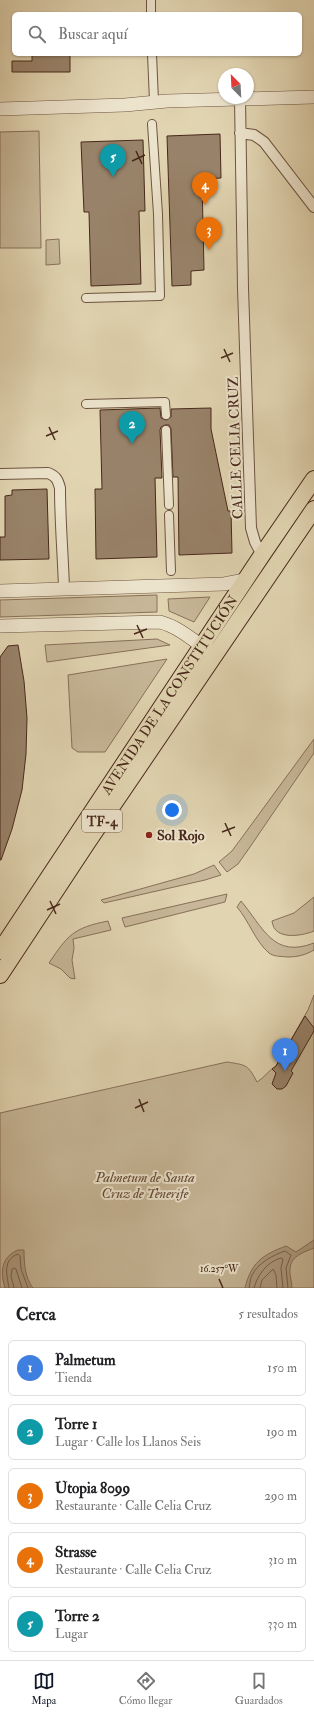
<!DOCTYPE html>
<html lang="es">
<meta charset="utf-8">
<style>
body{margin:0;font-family:"IM FELL Double Pica",serif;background:#f6f6f6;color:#202124}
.compass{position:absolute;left:218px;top:68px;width:36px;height:36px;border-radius:50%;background:#fff;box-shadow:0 1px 3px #0004;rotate:336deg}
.you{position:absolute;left:172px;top:810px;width:14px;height:14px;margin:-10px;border:3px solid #fff;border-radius:50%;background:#1a73e8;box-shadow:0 0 0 6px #1a73e833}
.badge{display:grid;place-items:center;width:26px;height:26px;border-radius:50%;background:#111827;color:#fff;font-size:13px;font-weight:700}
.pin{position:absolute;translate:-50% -33px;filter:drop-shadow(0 1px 2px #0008)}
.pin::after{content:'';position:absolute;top:21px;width:14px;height:12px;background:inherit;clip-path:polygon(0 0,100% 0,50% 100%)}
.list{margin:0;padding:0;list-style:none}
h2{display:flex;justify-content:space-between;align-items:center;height:52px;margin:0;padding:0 16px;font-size:17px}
h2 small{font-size:13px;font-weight:400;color:#757577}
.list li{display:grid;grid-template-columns:26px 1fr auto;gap:12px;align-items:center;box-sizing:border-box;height:56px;margin:0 8px 8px;padding:0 8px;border:1px solid #e0e0e0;border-radius:6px}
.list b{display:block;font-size:15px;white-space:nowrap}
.list p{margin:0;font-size:13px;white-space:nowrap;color:#757577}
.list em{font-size:13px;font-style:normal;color:#757577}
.icon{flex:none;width:22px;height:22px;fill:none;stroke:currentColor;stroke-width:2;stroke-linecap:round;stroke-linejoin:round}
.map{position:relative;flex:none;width:314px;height:1288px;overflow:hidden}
.search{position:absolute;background:#fff;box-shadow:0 1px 3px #0004;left:12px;right:12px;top:12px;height:44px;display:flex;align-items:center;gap:10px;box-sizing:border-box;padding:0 14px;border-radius:6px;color:#757577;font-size:15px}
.sheet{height:372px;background:#fff}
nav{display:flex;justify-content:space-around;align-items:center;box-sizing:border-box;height:56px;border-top:1px solid #e0e0e0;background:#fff;font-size:11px;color:#757577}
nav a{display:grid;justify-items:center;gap:2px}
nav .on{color:#111827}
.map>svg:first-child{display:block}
</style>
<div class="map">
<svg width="314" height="1288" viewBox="0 0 314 1288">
<rect width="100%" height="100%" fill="#e1d4b1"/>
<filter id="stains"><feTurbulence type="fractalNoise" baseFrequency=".005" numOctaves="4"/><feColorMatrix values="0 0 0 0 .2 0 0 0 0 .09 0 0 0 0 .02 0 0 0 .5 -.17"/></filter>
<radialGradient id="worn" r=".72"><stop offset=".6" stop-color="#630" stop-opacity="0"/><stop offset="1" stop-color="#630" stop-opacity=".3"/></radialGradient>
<path fill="#c7b798" stroke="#88705a" d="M39,131L41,248H0V132Z
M59,239L60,264L46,265V240Z
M157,595V612L0,617V600Z
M210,597L194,622L169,611L168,599Z
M157,639L170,645L47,662L45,645Z
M167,659L105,752H78L72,748L68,675Z
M314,739V753L250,847L238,864L227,872L219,862L232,851Z
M214,865L221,875L205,880L104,903L101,900L194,874Z
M227,894L225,902L125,927L122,918Z
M314,897V931C302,936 274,941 272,921L294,913Z
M241,901C263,927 273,959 314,943V950C305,955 298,957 287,957C281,956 274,957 269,953C255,941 249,921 237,907Z
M108,921L111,930L73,939L74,948L72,960L75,979L70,978L61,969L49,963C68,935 73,928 108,921Z
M314,995V1288H0V1113L227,1062C247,1065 248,1065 257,1082C265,1077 269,1070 276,1066L308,1010Z"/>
<path fill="#ad9a7e" stroke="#856d56" d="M314,1240V1248C304,1252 291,1256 290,1268C289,1275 292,1281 292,1288H245C251,1263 262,1255 286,1246L296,1252Z
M18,1250H24C24,1263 25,1278 33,1288H5C0,1272 1,1257 18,1250Z"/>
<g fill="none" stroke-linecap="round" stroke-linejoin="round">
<path stroke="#7a624c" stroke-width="1" d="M9,1288C7,1275 2,1260 18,1254L20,1256L21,1269L28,1288
M14,1288L11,1276L12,1269L14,1268L16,1269L22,1288
M249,1288C250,1284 250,1279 252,1275C258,1263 273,1255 285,1251L291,1255L286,1268L288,1288
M254,1288C258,1274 267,1262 281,1258L283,1259L281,1268L283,1288
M260,1288L262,1280L273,1269L276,1275L277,1288"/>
</g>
<path fill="#988269" stroke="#48291b" d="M32,54H70V72H12V61H32Z
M220,134L221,178L202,179L204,270L191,271V285L172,286L167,136Z
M143,140L145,211H139L141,284L91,286L89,212H84L81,142Z
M160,408L161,418L166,420L171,417V409L211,408V429L228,511H231L232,553L179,555L178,477H173L171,429L169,425H165L161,427L160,430L162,478H155L157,557L96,559L95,489H102L100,410Z
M47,489L49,559L0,560V537H5V496L12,495V490Z
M18,645L24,681L27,718L26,754L22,790L12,829L1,860H0V657L8,646Z
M305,1016L314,1028V1031L291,1071L293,1073L286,1086L282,1089H277L272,1084L276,1073L272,1069L276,1066Z"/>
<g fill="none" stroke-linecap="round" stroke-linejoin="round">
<defs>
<path id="pedestrian" d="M151,0V14
M152,54L154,101
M86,298L160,296L158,214L152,124
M86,404L165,402L166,415
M166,430L169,505
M169,515L171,571"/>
<path id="minor" d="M240,99L243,288L251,528L255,542L262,555
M240,133L254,135L264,142L314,207
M0,474L48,473C56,476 58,480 60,488C60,522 63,555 64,589"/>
<path id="tertiary" d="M0,109L125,105L167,101L314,97
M0,591L224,584L245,580
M0,626L160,622C179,627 194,641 210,652"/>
<g id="primary">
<path id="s1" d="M0,951L262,555L314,479"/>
<path d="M0,975L87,843L314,509"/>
</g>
</defs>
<use href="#pedestrian" stroke="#6e5440" stroke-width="10"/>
<use href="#minor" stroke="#6e5440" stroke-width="12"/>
<use href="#tertiary" stroke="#6e5440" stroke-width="14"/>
<use href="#primary" stroke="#48291b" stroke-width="18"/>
<use href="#pedestrian" stroke="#ece3cc" stroke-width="8"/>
<use href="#minor" stroke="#ece3cc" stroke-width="10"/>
<use href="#tertiary" stroke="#ece3cc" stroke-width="13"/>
<use href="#primary" stroke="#e1d4b1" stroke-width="16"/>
</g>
<path fill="none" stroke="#48291b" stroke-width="1.5" d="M136,151L142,164M132,161L145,155M224,349L230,362M221,358L233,353M49,427L55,440M46,436L58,431M137,625L143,638M134,634L147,629M225,823L231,836M222,832L235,827M50,901L56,914M47,910L60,904M139,1099L144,1112M135,1108L148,1102M219,1279L223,1288"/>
<circle fill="#8f2418" stroke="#ece3cc" stroke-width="1.5" cx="149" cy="835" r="4"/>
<g text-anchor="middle" stroke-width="4" stroke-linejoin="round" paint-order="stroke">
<rect fill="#ece3cc" stroke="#796150" stroke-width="1" x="82" y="810" width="40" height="22" rx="3"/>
<g font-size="13" font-weight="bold" fill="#48291b">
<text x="102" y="826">TF-4</text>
</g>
<g font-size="14" fill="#48291b" stroke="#ece3cc">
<text transform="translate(235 448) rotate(-92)" y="5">CALLE CELIA CRUZ</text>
<text dy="5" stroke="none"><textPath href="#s1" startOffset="307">AVENIDA DE LA CONSTITUCIÓN</textPath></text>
</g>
<g font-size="14" font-weight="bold" fill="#48291b" stroke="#ece3cc" text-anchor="start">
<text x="157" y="840">Sol Rojo</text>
</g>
<g font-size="14" font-style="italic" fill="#614534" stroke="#ece3cc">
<text x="145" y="1182">Palmetum de Santa<tspan x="145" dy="16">Cruz de Tenerife</tspan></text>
</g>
</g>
<g font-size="10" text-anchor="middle" fill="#48291b" stroke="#ece3cc" stroke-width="4" stroke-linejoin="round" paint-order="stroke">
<text x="219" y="1272">16.257°W</text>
</g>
<rect width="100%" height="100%" filter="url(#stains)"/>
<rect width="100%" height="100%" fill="url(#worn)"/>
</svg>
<svg class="compass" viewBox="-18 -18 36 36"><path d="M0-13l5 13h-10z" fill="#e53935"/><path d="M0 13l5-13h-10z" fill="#757577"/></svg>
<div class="you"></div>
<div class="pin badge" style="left:285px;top:1071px;background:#3f7fe0">1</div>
<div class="pin badge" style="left:132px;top:444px;background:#0f9aa8">2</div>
<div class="pin badge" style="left:209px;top:250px;background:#e8710a">3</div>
<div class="pin badge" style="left:205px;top:205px;background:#e8710a">4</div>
<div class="pin badge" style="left:113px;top:177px;background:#0f9aa8">5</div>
<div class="search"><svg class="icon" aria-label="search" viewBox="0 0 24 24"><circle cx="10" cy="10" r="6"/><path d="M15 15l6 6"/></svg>Buscar aquí</div>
</div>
<section class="sheet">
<h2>Cerca<small>5 resultados</small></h2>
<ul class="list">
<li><span class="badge" style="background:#3f7fe0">1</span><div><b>Palmetum</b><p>Tienda</p></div><em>150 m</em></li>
<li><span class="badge" style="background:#0f9aa8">2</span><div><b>Torre 1</b><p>Lugar · Calle los Llanos Seis</p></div><em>190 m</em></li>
<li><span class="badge" style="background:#e8710a">3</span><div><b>Utopia 8099</b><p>Restaurante · Calle Celia Cruz</p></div><em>290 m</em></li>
<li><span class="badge" style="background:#e8710a">4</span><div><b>Strasse</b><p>Restaurante · Calle Celia Cruz</p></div><em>310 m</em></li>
<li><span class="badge" style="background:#0f9aa8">5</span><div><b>Torre 2</b><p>Lugar</p></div><em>330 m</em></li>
</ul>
</section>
<nav>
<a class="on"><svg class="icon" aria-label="map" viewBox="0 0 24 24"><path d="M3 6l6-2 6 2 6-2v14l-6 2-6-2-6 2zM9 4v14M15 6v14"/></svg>Mapa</a>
<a><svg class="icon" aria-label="directions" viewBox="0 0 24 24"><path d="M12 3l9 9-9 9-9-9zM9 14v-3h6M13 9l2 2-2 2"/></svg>Cómo llegar</a>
<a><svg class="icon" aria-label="saved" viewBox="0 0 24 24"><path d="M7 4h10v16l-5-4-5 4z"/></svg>Guardados</a>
</nav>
